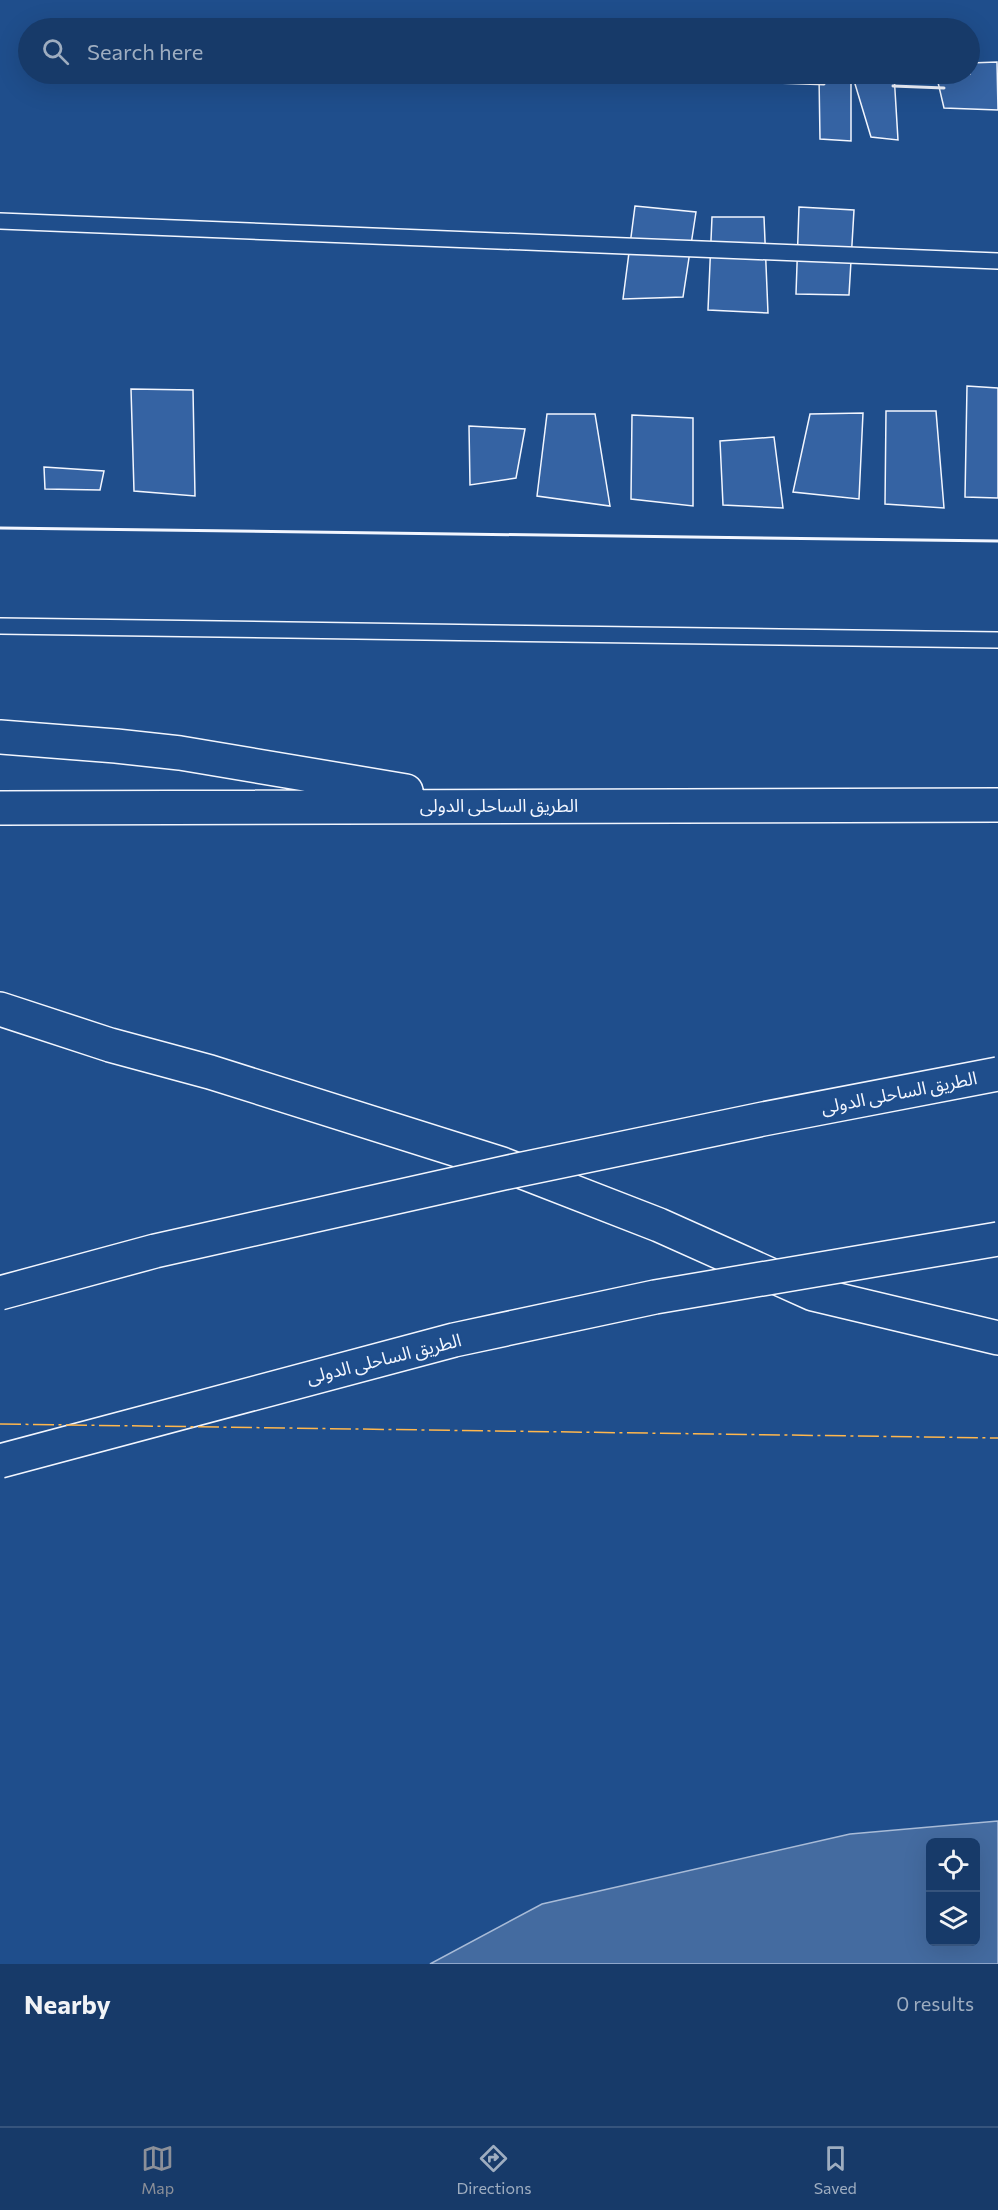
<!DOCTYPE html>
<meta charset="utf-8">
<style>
body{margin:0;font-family:Commissioner,"Noto Sans Arabic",sans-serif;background:#244571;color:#f1f3f6}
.controls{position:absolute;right:18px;bottom:18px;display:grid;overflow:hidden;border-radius:9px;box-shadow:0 6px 24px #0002}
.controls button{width:54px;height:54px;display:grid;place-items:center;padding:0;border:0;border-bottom:2px solid #36547d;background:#173a69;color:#f1f3f6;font:30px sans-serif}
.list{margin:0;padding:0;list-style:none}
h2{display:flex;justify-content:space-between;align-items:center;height:78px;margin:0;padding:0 24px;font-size:26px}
h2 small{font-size:20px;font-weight:400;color:#9eadc0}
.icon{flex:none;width:33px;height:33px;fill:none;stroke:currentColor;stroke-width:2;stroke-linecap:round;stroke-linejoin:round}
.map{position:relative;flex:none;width:998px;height:1964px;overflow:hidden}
.search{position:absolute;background:#173a69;box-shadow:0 6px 24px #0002;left:18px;right:18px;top:18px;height:66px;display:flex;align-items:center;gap:15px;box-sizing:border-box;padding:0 21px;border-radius:33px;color:#9eadc0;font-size:22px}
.sheet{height:162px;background:#173a69}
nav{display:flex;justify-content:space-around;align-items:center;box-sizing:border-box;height:84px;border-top:2px solid #36547d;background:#173a69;font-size:16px;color:#9eadc0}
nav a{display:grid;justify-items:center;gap:3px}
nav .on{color:#8c9099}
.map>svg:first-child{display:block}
</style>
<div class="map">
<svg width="998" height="1964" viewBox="0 0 998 1964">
<rect width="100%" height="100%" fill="#1f4e8c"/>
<path fill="#446ba0" stroke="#a8bbd7" stroke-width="1.5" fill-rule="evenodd" d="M998,1821V1964H430L542,1904L850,1834ZM930,1842H976V1942H930Z"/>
<path fill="#3563a3" stroke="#f2f6ff" stroke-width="1.5" d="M997,62L998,110L944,108L936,74H970V63Z
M829,74H851V141L820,139L819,76Z
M852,74H894L898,140L871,137Z
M635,206L696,212L683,297L623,299Z
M799,207L854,210L849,295L796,294Z
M712,217H764L768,313L708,310Z
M967,386L998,388V498L965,497Z
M131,389L193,390L195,496L134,491Z
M886,411H936L944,508L885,504Z
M863,413L859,499L793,492L810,414Z
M547,414H595L610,506L537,496Z
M632,415L693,418V506L631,499Z
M469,426L525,429L516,478L470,485Z
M774,437L783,508L723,505L720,441Z
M44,467L104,471L100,490L45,489Z"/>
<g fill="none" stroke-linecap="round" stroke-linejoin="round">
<defs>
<path id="lane" d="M0,221L998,261
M0,626L998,640"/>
<path id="highway" d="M0,737L116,746L180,753L406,791
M0,808L998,805
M0,1009L110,1045L210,1072L502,1164L659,1225L813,1294L998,1338"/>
</defs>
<use href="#lane" stroke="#f2f6ff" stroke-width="18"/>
<use href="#highway" stroke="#f2f6ff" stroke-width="36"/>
<use href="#lane" stroke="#1f4e8c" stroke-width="15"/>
<use href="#highway" stroke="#1f4e8c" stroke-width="33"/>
<defs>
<path id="highway-bridge" d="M0,1293L155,1251L504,1173L763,1119L998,1074
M0,1461L454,1340L655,1297L998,1239"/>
</defs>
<use href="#highway-bridge" stroke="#f2f6ff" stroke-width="36" stroke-linecap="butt"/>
<use href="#highway-bridge" stroke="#1f4e8c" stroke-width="33"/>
<path stroke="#f2f6ff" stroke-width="3" d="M533,74L824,84
M893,86L944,88
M0,528L998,541"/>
<path stroke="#ffb74d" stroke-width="1.5" stroke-dasharray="21 4.5 3 4.5" stroke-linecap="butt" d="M0,1424L998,1438"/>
</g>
<g text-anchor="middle" stroke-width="4.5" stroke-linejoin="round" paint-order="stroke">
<g font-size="18" fill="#f2f6ff" stroke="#1f4e8c">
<text x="499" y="812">الطريق الساحلى الدولى</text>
<text transform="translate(899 1093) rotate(-11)" y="6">الطريق الساحلى الدولى</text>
<text transform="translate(384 1359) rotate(-14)" y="6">الطريق الساحلى الدولى</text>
</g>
</g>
</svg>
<div class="controls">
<button><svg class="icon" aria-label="locate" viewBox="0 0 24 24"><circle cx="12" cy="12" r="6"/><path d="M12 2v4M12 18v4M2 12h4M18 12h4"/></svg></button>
<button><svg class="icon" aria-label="layers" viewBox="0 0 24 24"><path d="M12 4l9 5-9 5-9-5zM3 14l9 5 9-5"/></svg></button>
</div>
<div class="search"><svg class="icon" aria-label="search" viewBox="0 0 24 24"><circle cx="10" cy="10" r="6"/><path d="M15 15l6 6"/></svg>Search here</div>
</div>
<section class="sheet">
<h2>Nearby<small>0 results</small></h2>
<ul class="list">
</ul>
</section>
<nav>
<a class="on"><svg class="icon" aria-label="map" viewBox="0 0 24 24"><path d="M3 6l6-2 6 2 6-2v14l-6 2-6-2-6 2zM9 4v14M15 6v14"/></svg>Map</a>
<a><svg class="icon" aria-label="directions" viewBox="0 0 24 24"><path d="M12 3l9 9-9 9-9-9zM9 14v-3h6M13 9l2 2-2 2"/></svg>Directions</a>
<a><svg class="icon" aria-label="saved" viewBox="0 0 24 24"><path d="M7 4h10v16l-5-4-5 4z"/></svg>Saved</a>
</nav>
